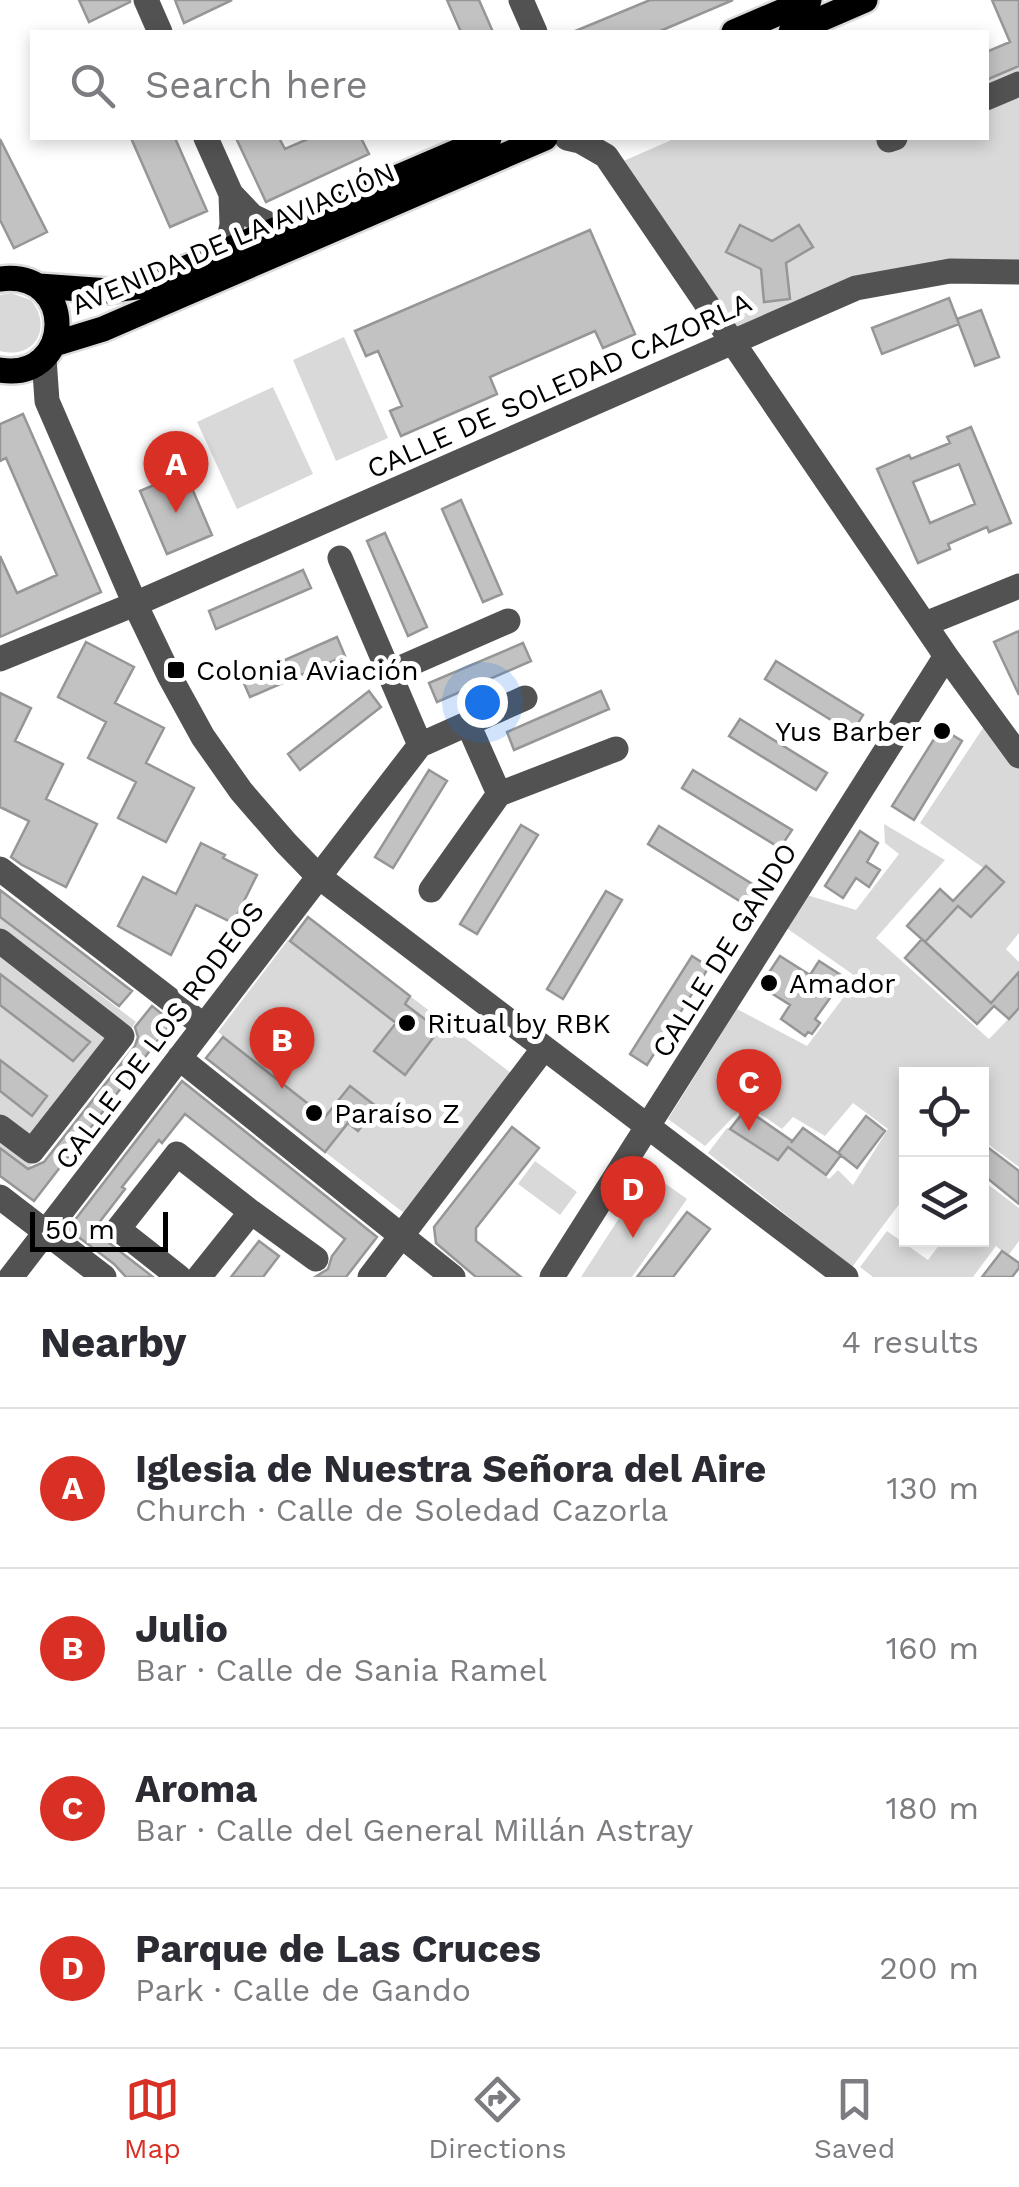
<!DOCTYPE html>
<meta charset="utf-8">
<style>
body{margin:0;font-family:"Work Sans",sans-serif;background:#f7f7f7;color:#2b2b33}
.controls{position:absolute;right:30px;bottom:30px;display:grid;overflow:hidden;border-radius:0px;box-shadow:0 5px 15px #0003}
.controls button{width:90px;height:90px;display:grid;place-items:center;padding:0;border:0;border-bottom:2px solid #e1e1e2;background:#fff;color:#2b2b33;font:50px sans-serif}
.scale{position:absolute;left:30px;bottom:25px;width:138px;box-sizing:border-box;padding-left:10px;border:5px solid #000;border-top:0;font-size:28px;line-height:35px;white-space:nowrap;color:#000;-webkit-text-stroke:8px #fff;paint-order:stroke}
.you{position:absolute;left:482px;top:702px;width:35px;height:35px;margin:-25px;border:8px solid #fff;border-radius:50%;background:#1a73e8;box-shadow:0 0 0 15px #1a73e833}
.badge{display:grid;place-items:center;width:65px;height:65px;border-radius:50%;background:#d93025;color:#fff;font-size:32px;font-weight:700}
.pin{position:absolute;translate:-50% -82px;filter:drop-shadow(0 2px 5px #0008)}
.pin::after{content:'';position:absolute;top:52px;width:35px;height:30px;background:inherit;clip-path:polygon(0 0,100% 0,50% 100%)}
.list{margin:0;padding:0;list-style:none}
h2{display:flex;justify-content:space-between;align-items:center;height:130px;margin:0;padding:0 40px;font-size:42px}
h2 small{font-size:32px;font-weight:400;color:#7c7c81}
.list li{display:grid;grid-template-columns:65px 1fr auto;gap:30px;align-items:center;box-sizing:border-box;height:160px;padding:0 40px;border-top:2px solid #e1e1e2}
.list b{display:block;font-size:38px;white-space:nowrap}
.list p{margin:0;font-size:32px;white-space:nowrap;color:#7c7c81}
.list em{font-size:32px;font-style:normal;color:#7c7c81}
.icon{flex:none;width:55px;height:55px;fill:none;stroke:currentColor;stroke-width:2;stroke-linecap:round;stroke-linejoin:round}
.map{position:relative;flex:none;width:1019px;height:1277px;overflow:hidden}
.search{position:absolute;background:#fff;box-shadow:0 5px 15px #0003;left:30px;right:30px;top:30px;height:110px;display:flex;align-items:center;gap:25px;box-sizing:border-box;padding:0 35px;border-radius:0px;color:#7c7c81;font-size:38px}
.sheet{height:770px;background:#fff}
nav{display:flex;justify-content:space-around;align-items:center;box-sizing:border-box;height:140px;border-top:2px solid #e1e1e2;background:#fff;font-size:28px;color:#7c7c81}
nav a{display:grid;justify-items:center;gap:5px}
nav .on{color:#d93025}
.map>svg:first-child{display:block}
</style>
<div class="map">
<svg width="1019" height="1277" viewBox="0 0 1019 1277">
<rect width="100%" height="100%" fill="#fff"/>
<path fill="#d9d9d9" d="M1019,66V266L950,265L732,341L619,163L676,138H986L987,80Z
M11,293L31,300C53,327 35,360 0,351V295Z
M344,337L388,438L336,461L293,360Z
M273,387L313,474L237,509L197,422Z
M987,722L1019,760V933L1006,949L1019,962V972L991,1003L925,942L958,906L971,917L1003,882L920,823Z
M884,824L945,860L876,938L989,1039L1019,1008V1167L985,1142L982,1145V1074H906V1195L852,1267L708,1153L727,1128L778,1160L788,1147L829,1179L838,1170L853,1185L888,1129L853,1103L825,1136L793,1117L782,1129L746,1104L705,1146L668,1119L737,1009L807,1046L858,978L785,927L807,895L856,910L899,854L885,843Z
M0,918L136,1022L28,1169L0,1148Z
M288,940L396,1023L405,1074L439,1030L405,1004L410,996L520,1080L413,1220L325,1152L348,1123L376,1106L350,1086L325,1117L218,1032Z
M535,1161L577,1192L560,1215L518,1184Z
M649,1172L687,1199L632,1277H581Z
M982,1180L1019,1208V1241L1008,1256L996,1246L973,1277H873L860,1267L887,1231L928,1260L943,1240H982Z"/>
<path fill="#c2c2c2" stroke="#969696" stroke-width="2.5" fill-rule="evenodd" d="M79,0H130V2L89,22Z
M175,0H232L184,23Z
M447,0H479L493,32H461Z
M650,0H733L658,32H573Z
M992,0H1019V66L986,80V52L1010,42Z
M131,138H175L207,211L170,227Z
M236,138H279L285,149L310,138H361L369,154L266,202Z
M0,139L47,232L14,248L0,220Z
M740,225L772,241L799,225L813,247L786,263L790,299L764,302L761,269L726,252Z
M590,230L635,334L603,348L595,331L490,377L497,394L401,436L390,411L402,406L378,351L366,356L355,331Z
M949,298L959,324L882,354L872,328Z
M981,310L999,357L975,366L957,319Z
M23,414L101,592L0,637V556L17,593L57,575L6,458L0,461V424Z
M971,427L1011,523L989,532L987,527L948,544L950,549L918,563L877,469L909,455L911,459L950,443L947,437ZM959,464L975,504L930,523L913,482Z
M185,472L212,535L167,554L140,491Z
M461,500L502,594L483,602L442,509Z
M385,533L427,627L408,636L367,541Z
M303,570L311,588L216,629L209,611Z
M1019,631V695L994,642Z
M337,637L345,656L250,697L242,679Z
M86,642L134,667L115,703L164,728L146,763L194,788L166,842L118,818L136,782L88,758L106,722L58,697Z
M523,643L531,661L437,702L429,683Z
M776,661L863,715L852,733L765,679Z
M369,691L381,707L300,770L288,754Z
M601,691L609,709L514,750L507,732Z
M0,693L31,708L15,741L63,764L46,799L97,824L66,887L22,865L11,857L29,821L0,807Z
M740,719L827,773L816,790L729,736Z
M941,728L962,741L914,820L892,806Z
M429,770L447,781L393,868L375,857Z
M693,770L792,830L780,848L682,788Z
M521,825L538,835L477,934L460,924Z
M659,826L757,887L746,905L648,844Z
M860,831L878,843L867,862L880,870L869,887L856,878L843,898L825,886Z
M201,843L225,855L223,858L257,875L233,923L196,905L171,955L118,926L143,877L176,894Z
M986,866L1004,882L971,917L958,906L925,942L907,926L940,889L953,901Z
M0,890L132,991L119,1006L0,917Z
M606,891L622,900L563,999L547,989Z
M308,917L410,996L405,1004L439,1030L405,1075L374,1051L396,1023L290,941Z
M922,939L991,1003L1019,972V1008L1009,1019L994,1006L977,1024L905,958Z
M692,956L709,967L647,1065L630,1054Z
M780,956L810,975L819,961L847,979L838,993L835,991L815,1019L820,1023L812,1034L808,1032L805,1036L781,1019L790,1005L760,986Z
M0,974L90,1042L73,1061L0,1005Z
M152,1006L172,1022L34,1201L0,1176V1148L28,1169L44,1162L135,1046L138,1037L135,1027Z
M223,1037L325,1117L350,1086L377,1107L358,1131L348,1123L325,1152L206,1058Z
M0,1060L47,1096L32,1116L0,1091Z
M182,1081L377,1237L346,1277H315L328,1269L332,1256L345,1239L185,1114L162,1143L159,1140L122,1187L125,1189L98,1224L102,1227L103,1236L108,1242L153,1277H126L114,1264L68,1229Z
M746,1109L792,1141L791,1143L803,1128L841,1155L826,1175L788,1147L778,1160L730,1129Z
M866,1116L885,1131L857,1168L838,1153Z
M512,1127L539,1148L476,1228V1241L521,1277H476L436,1243L434,1227Z
M982,1143L1019,1171V1204L982,1174Z
M687,1212L710,1229L673,1277H637Z
M259,1241L279,1256L263,1277H231Z
M1002,1251L1019,1263V1268L1012,1277H982Z"/>
<g fill="none" stroke-linecap="round" stroke-linejoin="round">
<defs>
<path id="major" d="M734,32L809,0
M791,32L865,0
M0,279C78,269 74,382 0,370
M39,286L109,291L144,286L489,138
M54,344L103,329L545,138"/>
</defs>
<use href="#major" stroke="#dbdbdb" stroke-width="30"/>
<path stroke="#525252" stroke-width="25" d="M146,0L160,32
M521,0L535,32
M986,98L1019,84
M206,138L231,194
M567,138L580,141L606,156L946,656L1019,756
M889,140L895,138
M226,252L232,225L231,194L252,216L279,229
M44,358L47,401L135,604L170,677L203,737L241,791L286,843L318,876L846,1277
M340,558L420,745
M925,624L1019,586
M0,659L135,604L856,288L950,271L1019,272
M389,673L508,621
M468,724L499,794L616,749
M0,869L204,1026
M431,890L499,794
M0,941L122,1036L32,1151L0,1127
M179,1058L453,1277
M0,1197L104,1277
M251,1212L316,1259
M11,1277L420,745L525,698
M179,1277L118,1229L177,1154L251,1212L199,1277
M370,1277L544,1048
M552,1277L946,656"/>
<use href="#major" stroke="#000" stroke-width="25"/>
</g>
<g fill="#000" stroke="#fff" stroke-width="4">
<rect x="166" y="660" width="20" height="20" rx="5"/>
<circle cx="942" cy="731" r="10"/>
<circle cx="769" cy="983" r="10"/>
<circle cx="407" cy="1023" r="10"/>
<circle cx="314" cy="1113" r="10"/>
</g>
<g text-anchor="middle" stroke-width="10" stroke-linejoin="round" paint-order="stroke">
<g font-size="28" fill="#000" stroke="#fff">
<text transform="translate(233 238) rotate(-23)" y="10">AVENIDA DE LA AVIACIÓN</text>
<text transform="translate(559 385) rotate(-24)" y="10">CALLE DE SOLEDAD CAZORLA</text>
<text transform="translate(724 950) rotate(-58)" y="10">CALLE DE GANDO</text>
<text transform="translate(159 1035) rotate(-53)" y="10">CALLE DE LOS RODEOS</text>
</g>
<g font-size="28" fill="#000" stroke="#fff" text-anchor="start">
<text x="196" y="680">Colonia Aviación</text>
<text x="922" y="741" text-anchor="end">Yus Barber</text>
<text x="789" y="993">Amador</text>
<text x="427" y="1033">Ritual by RBK</text>
<text x="334" y="1123">Paraíso Z</text>
</g>
</g>
</svg>
<div class="controls">
<button><svg class="icon" aria-label="locate" viewBox="0 0 24 24"><circle cx="12" cy="12" r="6"/><path d="M12 2v4M12 18v4M2 12h4M18 12h4"/></svg></button>
<button><svg class="icon" aria-label="layers" viewBox="0 0 24 24"><path d="M12 4l9 5-9 5-9-5zM3 14l9 5 9-5"/></svg></button>
</div>
<div class="scale">50 m</div>
<div class="you"></div>
<div class="pin badge" style="left:176px;top:513px">A</div>
<div class="pin badge" style="left:282px;top:1089px">B</div>
<div class="pin badge" style="left:749px;top:1131px">C</div>
<div class="pin badge" style="left:633px;top:1238px">D</div>
<div class="search"><svg class="icon" aria-label="search" viewBox="0 0 24 24"><circle cx="10" cy="10" r="6"/><path d="M15 15l6 6"/></svg>Search here</div>
</div>
<section class="sheet">
<h2>Nearby<small>4 results</small></h2>
<ul class="list">
<li><span class="badge">A</span><div><b>Iglesia de Nuestra Señora del Aire</b><p>Church · Calle de Soledad Cazorla</p></div><em>130 m</em></li>
<li><span class="badge">B</span><div><b>Julio</b><p>Bar · Calle de Sania Ramel</p></div><em>160 m</em></li>
<li><span class="badge">C</span><div><b>Aroma</b><p>Bar · Calle del General Millán Astray</p></div><em>180 m</em></li>
<li><span class="badge">D</span><div><b>Parque de Las Cruces</b><p>Park · Calle de Gando</p></div><em>200 m</em></li>
</ul>
</section>
<nav>
<a class="on"><svg class="icon" aria-label="map" viewBox="0 0 24 24"><path d="M3 6l6-2 6 2 6-2v14l-6 2-6-2-6 2zM9 4v14M15 6v14"/></svg>Map</a>
<a><svg class="icon" aria-label="directions" viewBox="0 0 24 24"><path d="M12 3l9 9-9 9-9-9zM9 14v-3h6M13 9l2 2-2 2"/></svg>Directions</a>
<a><svg class="icon" aria-label="saved" viewBox="0 0 24 24"><path d="M7 4h10v16l-5-4-5 4z"/></svg>Saved</a>
</nav>
